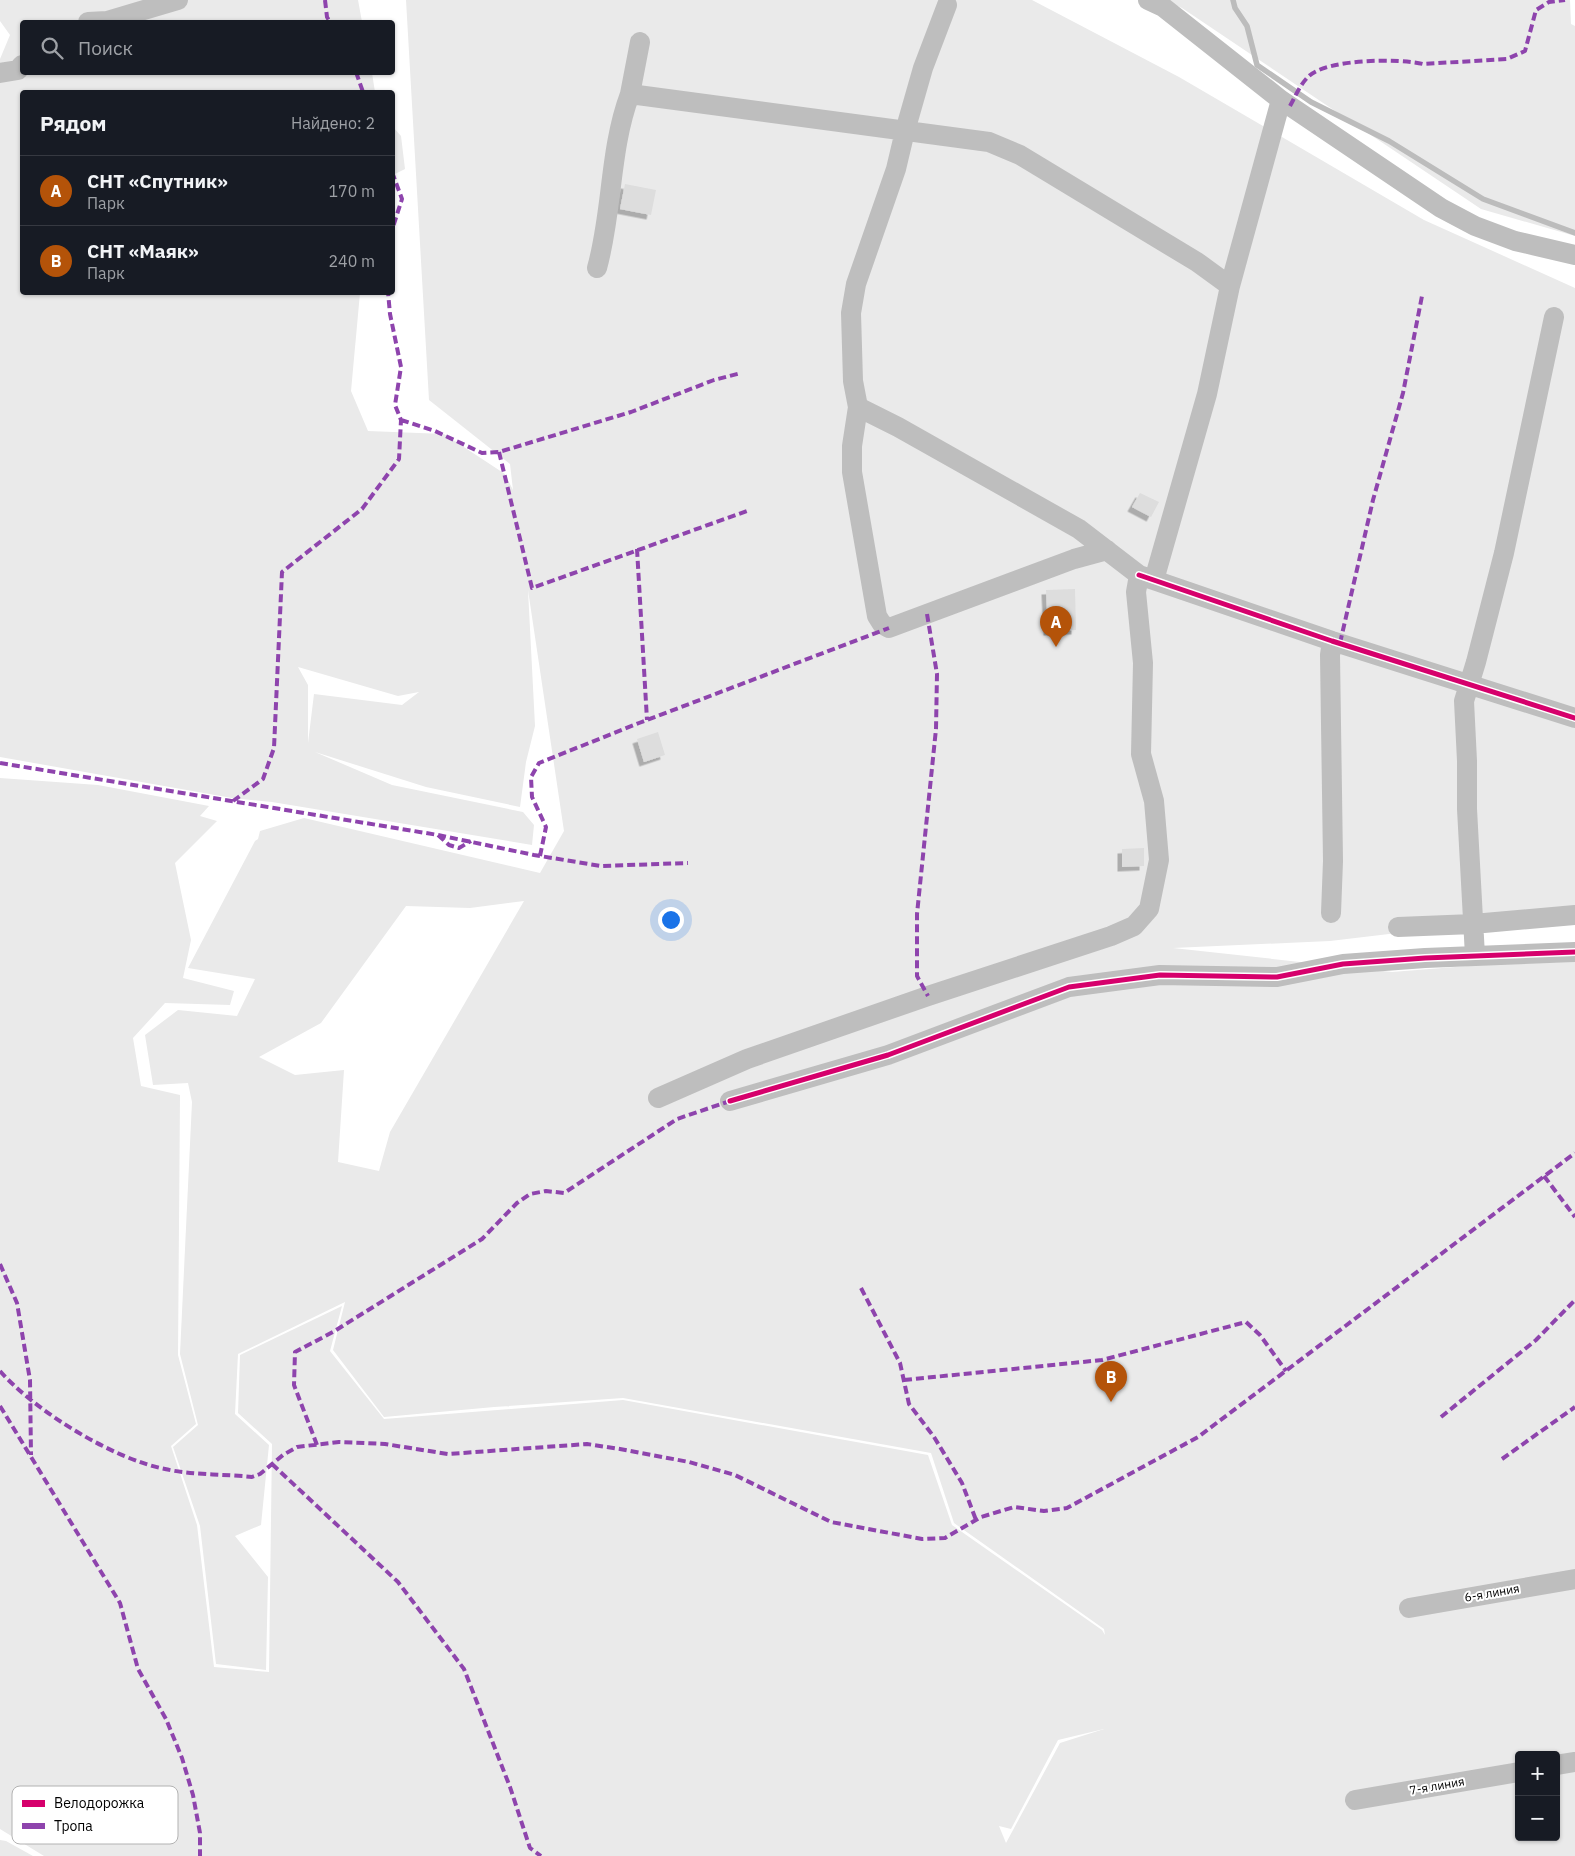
<!DOCTYPE html>
<html lang="ru">
<meta charset="utf-8">
<style>
body{margin:0;font-family:"IBM Plex Sans",sans-serif;background:#20242c;color:#f1f3f6}
.controls{position:absolute;right:15px;bottom:15px;display:grid;overflow:hidden;border-radius:5px;box-shadow:0 1px 4px #0004}
.controls button{width:45px;height:45px;display:grid;place-items:center;padding:0;border:0;border-bottom:1px solid #363941;background:#171b24;color:#f1f3f6;font:25px sans-serif}
.you{position:absolute;left:670px;top:919px;width:18px;height:18px;margin:-12px;border:4px solid #fff;border-radius:50%;background:#1a73e8;box-shadow:0 0 0 8px #1a73e833}
.badge{display:grid;place-items:center;width:32px;height:32px;border-radius:50%;background:#b45309;color:#fff;font-size:16px;font-weight:700}
.pin{position:absolute;translate:-50% -41px;filter:drop-shadow(0 1px 2px #0008)}
.pin::after{content:'';position:absolute;top:26px;width:18px;height:15px;background:inherit;clip-path:polygon(0 0,100% 0,50% 100%)}
.list{margin:0;padding:0;list-style:none}
h2{display:flex;justify-content:space-between;align-items:center;height:65px;margin:0;padding:0 20px;font-size:21px}
h2 small{font-size:16px;font-weight:400;color:#9ea1a6}
.list li{display:grid;grid-template-columns:32px 1fr auto;gap:15px;align-items:center;box-sizing:border-box;height:70px;padding:0 20px;border-top:1px solid #363941}
.list b{display:block;font-size:19px;white-space:nowrap}
.list p{margin:0;font-size:16px;white-space:nowrap;color:#9ea1a6}
.list em{font-size:16px;font-style:normal;color:#9ea1a6}
.icon{flex:none;width:28px;height:28px;fill:none;stroke:currentColor;stroke-width:2;stroke-linecap:round;stroke-linejoin:round}
.map{position:relative;flex:none;width:1575px;height:1856px;overflow:hidden}
.search{position:absolute;background:#171b24;box-shadow:0 1px 4px #0004;left:20px;top:20px;width:375px;height:55px;display:flex;align-items:center;gap:12px;box-sizing:border-box;padding:0 18px;border-radius:5px;color:#9ea1a6;font-size:19px}
.panel{position:absolute;background:#171b24;box-shadow:0 1px 4px #0004;left:20px;top:90px;width:375px;height:205px;border-radius:5px}
.map>svg:first-child{display:block}
</style>
<div class="map">
<svg width="1575" height="1856" viewBox="0 0 1575 1856">
<defs>
<filter id="shadow"><feDropShadow dx="-4.5" dy="4.5" stdDeviation="0" flood-color="#0004"/></filter>
</defs>
<rect width="100%" height="100%" fill="#fff"/>
<path fill="#eaeaea" fill-rule="evenodd" d="M0,0H358L362,22H22V72L372,73L375,92H22V292L360,293L351,391L368,431L444,434L505,474L513,490L510,464L429,400L406,0H1032L1179,77L1424,220L1575,288V912L1330,941L1173,948L1392,972L1506,963L1575,962V1856H44L0,1829V778L98,785L209,806L200,816L217,821L175,863L191,940L183,978L234,991L230,1005L165,1003L133,1038L141,1086L180,1095L178,1355L196,1424L171,1446L197,1525L214,1667L269,1672L272,1444L238,1413L240,1355L342,1306L330,1351L384,1419L623,1400L928,1455L952,1525L1102,1630L1105,1635L1104,1629L954,1523L931,1453L623,1398L494,1407L384,1417L333,1350L345,1302L238,1354L235,1414L269,1445L261,1525L235,1536L268,1577L266,1670L216,1664L200,1526L173,1447L198,1425L180,1354L192,1102L188,1083L153,1085L145,1035L178,1010L237,1016L255,979L188,968L255,841L258,839L260,831L304,818L540,873L564,831L528,590L535,726L526,762L520,807L426,787L315,752L392,785L523,812L534,825L532,845L272,802L232,798L0,757V59L10,35L0,21ZM298,667L398,696L419,692L402,705L314,694L308,743V685ZM524,901L390,1132L379,1171L338,1162L344,1070L295,1075L259,1057L321,1023L406,906L470,908ZM1104,1729L1060,1743L1006,1843L999,1826L1011,1829L1058,1740ZM1519,1755H1556V1837H1519Z
M1164,0H1570L1571,24L1575,26V236L1481,209L1182,8Z
M393,127L401,136L405,169L393,175Z
M0,1840L6,1841L33,1856H0Z"/>
<g fill="none" stroke-linecap="round" stroke-linejoin="round">
<path stroke="#bcbcbc" stroke-width="5.5" d="M1233,0L1235,8L1247,26L1257,65L1311,102L1389,141L1483,199L1575,233"/>
</g>
<path fill="#ddd" filter="url(#shadow)" d="M625,184L656,190L651,215L620,209Z
M1140,493L1159,502L1151,517L1132,507Z
M1075,589L1076,630L1048,631L1046,590Z
M658,732L665,755L644,762L637,739Z
M1144,848V866L1122,867V849Z"/>
<g fill="none" stroke-linecap="round" stroke-linejoin="round">
<path stroke="#bebebe" stroke-width="20" d="M1148,0L1163,7L1281,100L1441,208L1475,226L1515,241L1575,255
M947,5L923,68L905,131L896,169L856,284L851,313L853,381L858,407L898,427L1079,529L1139,575L1332,641L1575,718
M88,22L107,21L178,0
M0,73L18,70L22,65
M630,94L640,42
M597,268C613,211 609,150 630,94L989,142L1020,155L1197,262L1230,286L1207,394L1154,580
M1230,286L1281,100
M858,407L852,446V472L877,616L882,624L889,628L1074,559L1107,550
M1331,913L1333,861L1330,655L1332,641
M1398,927L1473,924L1575,915
M1475,956L1467,809V761L1464,701L1476,662L1504,553L1554,317
M658,1098L747,1059L928,996L1111,936L1134,926L1149,909L1159,860L1154,801L1141,754L1143,663L1136,592L1139,575
M730,1101L888,1055L1069,987L1160,975L1277,977L1343,964L1425,958L1575,952
M1409,1608L1575,1579
M1556,1765L1575,1762
M1355,1800L1519,1772"/>
<path stroke="#8e44ad" stroke-width="4" stroke-dasharray="8 4" stroke-linecap="butt" d="M325,0L327,17L330,22
M356,72L363,92
M1290,106C1295,97 1301,83 1309,76C1327,59 1399,58 1423,64L1507,59L1525,51L1536,10L1549,2L1565,0
M392,172L402,199L392,230
M401,420L435,431L482,453L499,452L631,412L714,380L741,373
M499,452L532,588L747,511
M637,549L647,720
M927,614L937,674L936,729L917,914V976L928,996
M1340,643L1373,500L1403,393L1422,296
M0,763L438,835L534,855L601,866L688,863
M233,801L263,779L274,748L282,572L362,509L399,459L401,420L395,405L401,367L390,314L388,292
M438,835L449,845L459,848L471,841
M540,856L546,827L532,797L531,777L539,763L639,723L889,628
M1544,1176L1575,1217
M0,1264L17,1303L30,1380L31,1455
M861,1288L900,1363L909,1404L934,1437L962,1483L976,1520
M0,1371C35,1411 113,1459 165,1469C190,1475 225,1474 252,1477L260,1474L283,1455L297,1447L339,1442L385,1444L448,1454L587,1444L620,1449L689,1462L735,1475L831,1522L922,1539L945,1538L981,1517L1014,1507L1044,1511L1067,1508L1198,1437L1575,1153
M904,1380L1102,1360L1246,1322L1260,1335L1286,1371
M0,1406L120,1603L138,1669L166,1719L182,1758L193,1795L200,1833V1856
M1441,1417L1536,1340L1575,1300
M317,1445L294,1385L295,1352L333,1332L482,1239L517,1203L530,1194L546,1191L564,1193L677,1119L730,1101
M1502,1459L1575,1407
M272,1464L398,1582L464,1669L510,1787L530,1848L541,1856"/>
<defs>
<path id="cycleway" d="M1139,575L1332,641L1575,718
M730,1101L888,1055L1069,987L1160,975L1277,977L1343,964L1425,958L1575,952"/>
</defs>
<use href="#cycleway" stroke="#fff" stroke-width="8"/>
<use href="#cycleway" stroke="#d6006c" stroke-width="5"/>
</g>
<g text-anchor="middle" stroke-width="4" stroke-linejoin="round" paint-order="stroke">
<g font-size="12" fill="#000" stroke="#fff">
<text transform="translate(1492 1593) rotate(-10)" y="4">6-я линия</text>
<text transform="translate(1437 1786) rotate(-10)" y="4">7-я линия</text>
</g>
</g>
<rect x="12" y="1786" width="166" height="58" rx="8" fill="#fff" stroke="#b2b2b2" stroke-width="1"/>
<rect x="22" y="1800" width="23" height="7" fill="#d6006c"/>
<rect x="22" y="1823" width="23" height="6" fill="#8e44ad"/>
<g font-size="14" fill="#000">
<text x="54" y="1808">Велодорожка</text>
<text x="54" y="1831">Тропа</text>
</g>
</svg>
<div class="controls">
<button>+</button>
<button>−</button>
</div>
<div class="you"></div>
<div class="pin badge" style="left:1056px;top:647px">A</div>
<div class="pin badge" style="left:1111px;top:1402px">B</div>
<div class="search"><svg class="icon" aria-label="search" viewBox="0 0 24 24"><circle cx="10" cy="10" r="6"/><path d="M15 15l6 6"/></svg>Поиск</div>
<section class="panel">
<h2>Рядом<small>Найдено: 2</small></h2>
<ul class="list">
<li><span class="badge">A</span><div><b>СНТ «Спутник»</b><p>Парк</p></div><em>170 m</em></li>
<li><span class="badge">B</span><div><b>СНТ «Маяк»</b><p>Парк</p></div><em>240 m</em></li>
</ul>
</section>
</div>
